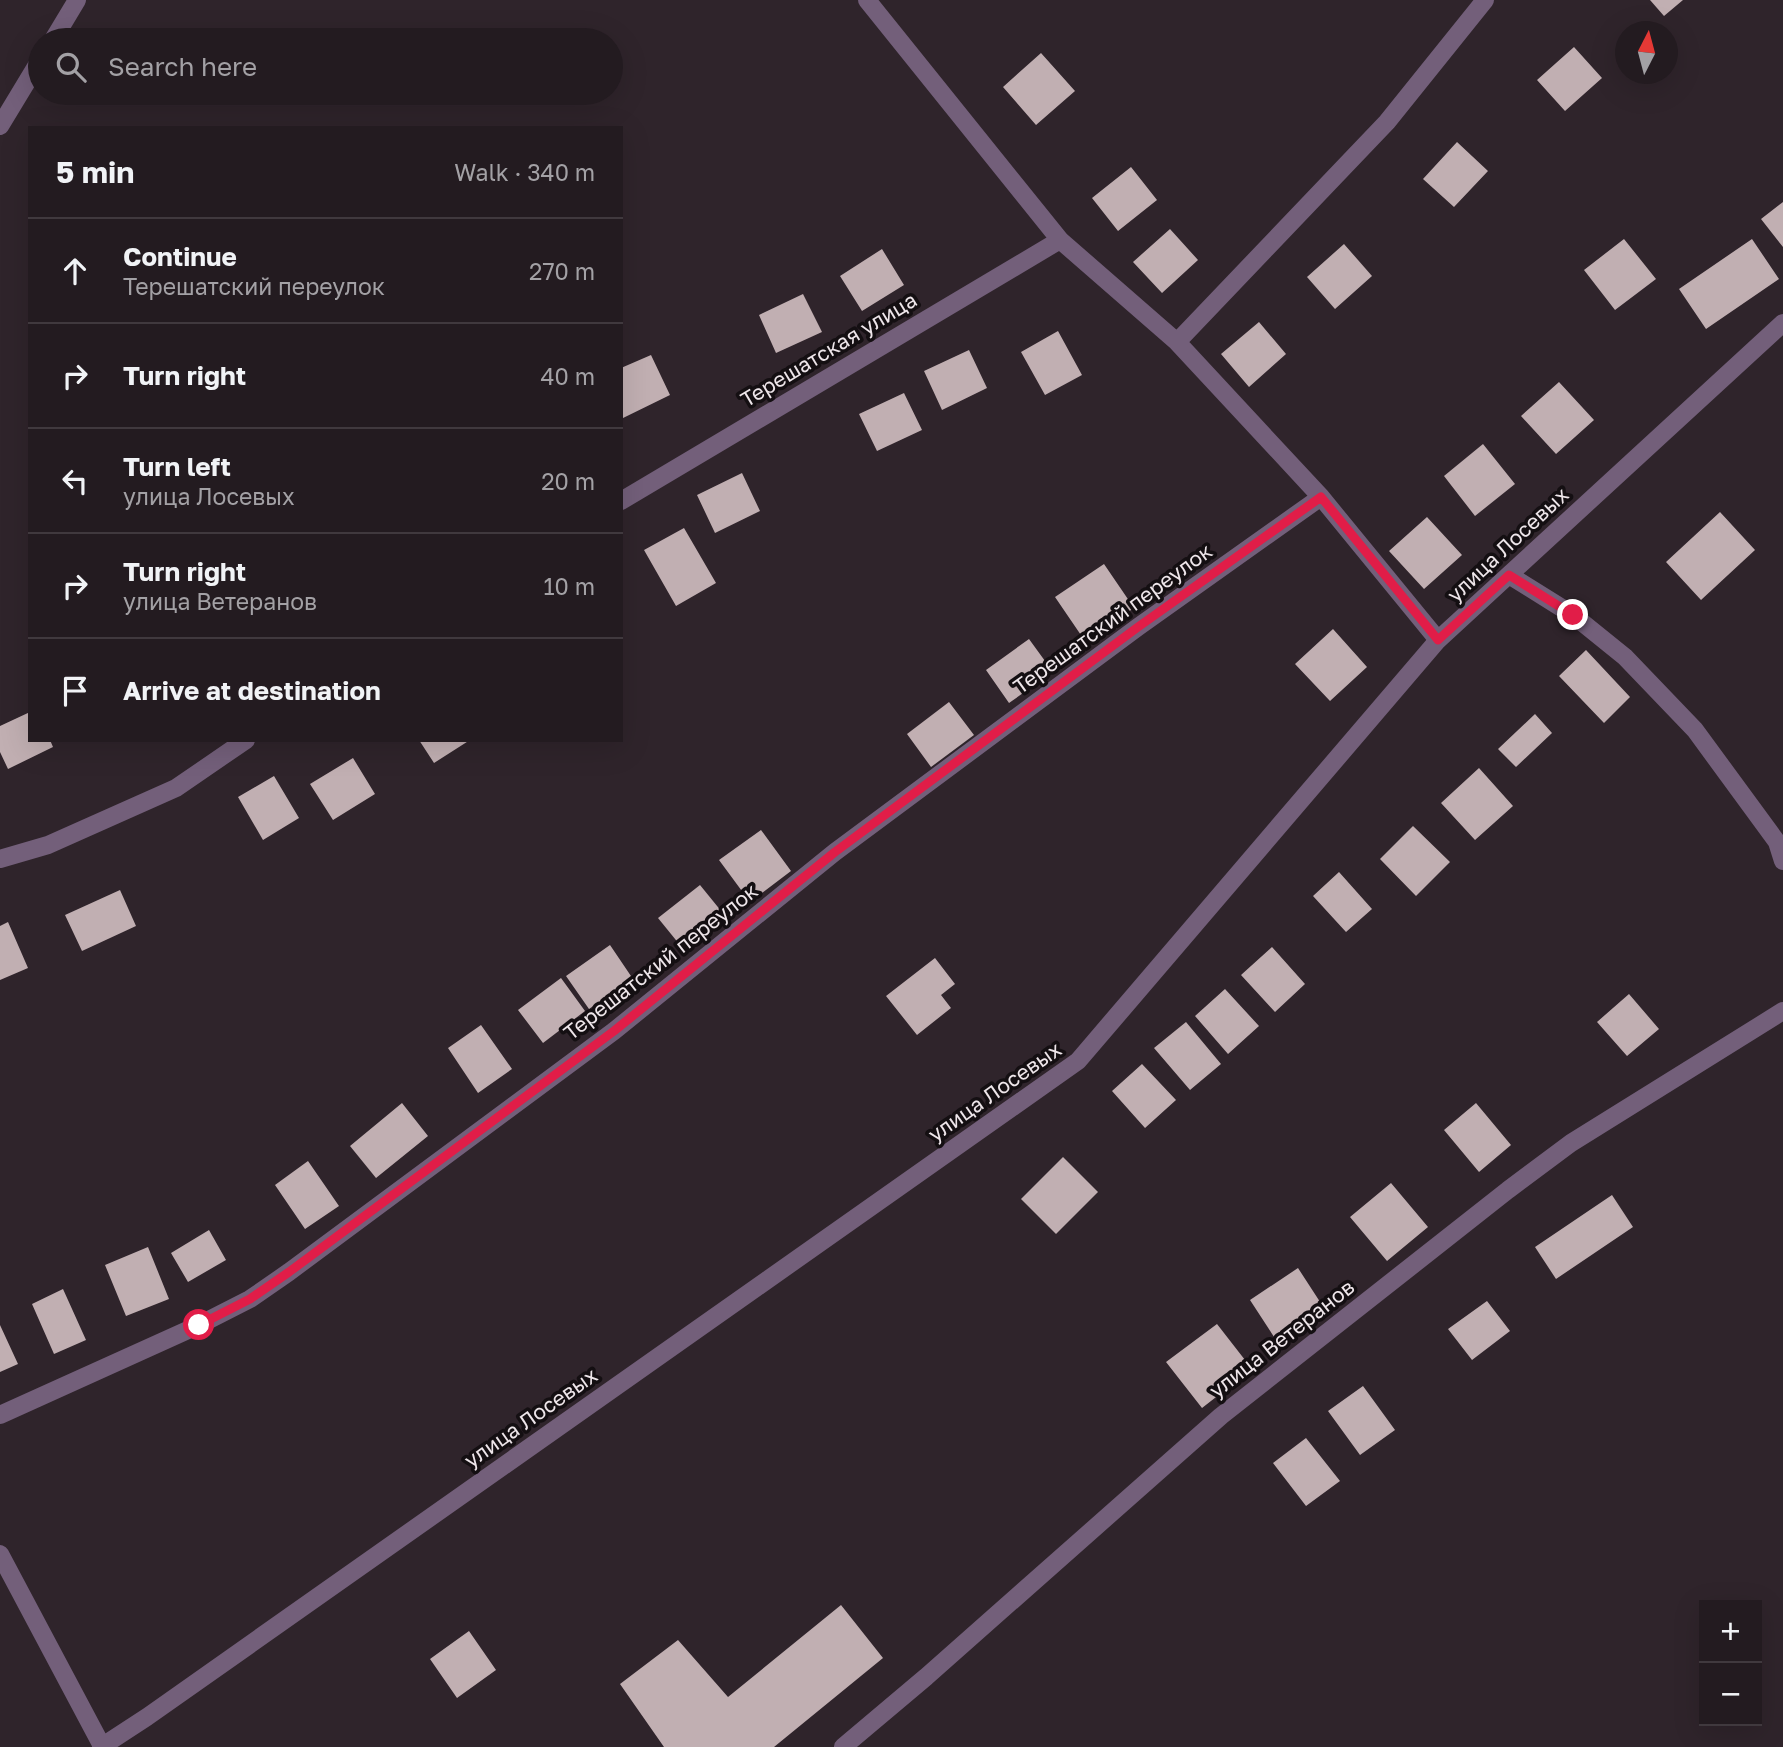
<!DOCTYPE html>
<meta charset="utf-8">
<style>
body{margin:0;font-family:"Golos Text",sans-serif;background:#2f282d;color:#f1f3f6}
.controls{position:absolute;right:21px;bottom:21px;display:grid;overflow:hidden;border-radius:0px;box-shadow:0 7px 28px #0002}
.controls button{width:63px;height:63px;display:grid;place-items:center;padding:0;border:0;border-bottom:2px solid #40393e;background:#231b20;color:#f1f3f6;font:35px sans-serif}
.compass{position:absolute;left:1615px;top:21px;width:63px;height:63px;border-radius:50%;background:#231b20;box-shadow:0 7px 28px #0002;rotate:6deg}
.stop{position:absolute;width:21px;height:21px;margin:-16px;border:5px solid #e11d48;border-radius:50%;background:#fff}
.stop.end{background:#e11d48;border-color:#fff;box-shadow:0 2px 7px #0008}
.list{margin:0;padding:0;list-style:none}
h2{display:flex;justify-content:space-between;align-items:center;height:91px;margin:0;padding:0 28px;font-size:30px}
h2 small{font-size:23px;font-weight:400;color:#a3a1a5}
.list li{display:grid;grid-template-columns:46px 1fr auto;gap:21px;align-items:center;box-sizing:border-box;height:105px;padding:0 28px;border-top:2px solid #40393e}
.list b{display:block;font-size:26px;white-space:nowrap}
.list p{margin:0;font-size:23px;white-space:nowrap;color:#a3a1a5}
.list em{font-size:23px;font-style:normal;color:#a3a1a5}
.icon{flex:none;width:38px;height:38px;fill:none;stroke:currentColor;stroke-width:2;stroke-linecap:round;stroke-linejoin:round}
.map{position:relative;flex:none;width:1783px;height:1747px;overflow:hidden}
.search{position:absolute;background:#231b20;box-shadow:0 7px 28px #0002;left:28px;top:28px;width:595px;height:77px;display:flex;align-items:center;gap:18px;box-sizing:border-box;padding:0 24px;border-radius:38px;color:#a3a1a5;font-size:26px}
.panel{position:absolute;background:#231b20;box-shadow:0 7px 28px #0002;left:28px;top:126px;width:595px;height:616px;border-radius:0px}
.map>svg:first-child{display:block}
</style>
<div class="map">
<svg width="1783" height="1747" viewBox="0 0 1783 1747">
<rect width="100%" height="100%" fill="#2f242b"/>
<path fill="#c1afb2" d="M1650,0H1683L1664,16Z
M1574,47L1602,78L1565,111L1537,80Z
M1041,53L1075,91L1036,125L1003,87Z
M1457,142L1488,171L1454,207L1423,179Z
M1131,167L1157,200L1118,231L1092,198Z
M1783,202V247L1761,219Z
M1170,229L1198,260L1162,293L1133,262Z
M1624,239L1656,279L1615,310L1584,270Z
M1752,239L1779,279L1706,329L1679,289Z
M1344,244L1372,276L1335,309L1307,277Z
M882,249L904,285L862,311L840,276Z
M803,294L822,332L776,353L759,315Z
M1259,322L1286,354L1249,387L1221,354Z
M1058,331L1082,375L1045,395L1021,352Z
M969,350L987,388L942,410L924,371Z
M651,355L670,395L621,419V368Z
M1559,382L1594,420L1556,454L1521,416Z
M904,393L922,430L877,451L859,414Z
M1483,444L1515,484L1475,516L1444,476Z
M742,473L760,511L715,533L697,495Z
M1720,512L1755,550L1701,600L1666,562Z
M1427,517L1462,555L1424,589L1389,551Z
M684,528L716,583L676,606L644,550Z
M1104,564L1134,608L1085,641L1055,597Z
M1333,629L1367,667L1330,701L1295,664Z
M1029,639L1053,672L1009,703L986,670Z
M1586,650L1630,697L1604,723L1559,676Z
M949,702L974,735L931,767L907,734Z
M30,712V740H50L53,747L8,769L0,752V726Z
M1535,714L1552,733L1516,767L1498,749Z
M419,740H470L434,763Z
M353,758L375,794L333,820L310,784Z
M1479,768L1513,806L1475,840L1441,803Z
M274,776L299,818L263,840L238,797Z
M1413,826L1450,862L1416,896L1380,859Z
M761,830L791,871L750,902L719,860Z
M1339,872L1372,909L1346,932L1313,896Z
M700,885L726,917L684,950L658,918Z
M120,890L136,926L82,951L65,915Z
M8,922L28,968L0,980V926Z
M610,945L633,979L589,1009L566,976Z
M1272,947L1305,984L1275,1012L1241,975Z
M935,958L955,984L941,995L951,1008L917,1035L886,996Z
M561,978L585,1011L543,1043L518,1010Z
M1225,989L1259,1026L1228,1054L1195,1016Z
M1629,994L1659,1029L1627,1056L1597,1022Z
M1186,1022L1221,1064L1190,1090L1154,1048Z
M481,1025L512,1069L478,1093L448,1048Z
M1142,1064L1176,1100L1145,1128L1112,1091Z
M402,1103L428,1136L376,1178L350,1146Z
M1476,1103L1511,1145L1479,1172L1444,1130Z
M1063,1157L1098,1192L1056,1234L1021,1199Z
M308,1161L339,1206L305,1229L275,1185Z
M1391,1183L1428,1227L1387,1261L1350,1217Z
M1612,1195L1633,1227L1556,1279L1535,1247Z
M209,1230L226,1260L188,1282L171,1253Z
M148,1247L169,1299L126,1316L105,1265Z
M1298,1268L1324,1308L1276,1340L1250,1300Z
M63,1289L86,1340L54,1354L32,1304Z
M1487,1301L1510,1331L1472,1360L1448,1329Z
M1217,1324L1252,1369L1202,1408L1166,1362Z
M0,1325L18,1364L0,1372Z
M1363,1386L1395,1430L1360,1455L1328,1411Z
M1306,1438L1340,1481L1306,1506L1273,1463Z
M841,1605L883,1658L774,1747H664L620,1684L678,1640L728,1697Z
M469,1631L496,1670L457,1698L430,1659Z"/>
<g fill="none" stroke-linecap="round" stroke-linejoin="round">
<path stroke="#735f7a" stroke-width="18" d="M867,0L1060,240L1177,342L1321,497L1438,640
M53,40L77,0
M0,126L40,60
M1177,342L1387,122L1485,0
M621,501L1060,240
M1509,575L1573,615L1625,657L1695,730L1777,842L1783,861
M0,859L48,845L176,788L246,740
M0,1415L199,1325L250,1299L289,1272L614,1031L835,852L1138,627L1321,497
M0,1554L102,1746
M101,1747L147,1717L1078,1061L1438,640L1783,323
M843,1747L926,1677L1221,1416L1508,1190L1571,1143L1783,1011"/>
</g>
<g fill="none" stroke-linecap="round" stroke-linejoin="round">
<path stroke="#e11d48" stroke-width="9" d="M199,1325L250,1299L289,1272L614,1031L835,852L1138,627L1321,497L1438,640L1509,575L1573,615"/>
</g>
<g text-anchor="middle" stroke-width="7" stroke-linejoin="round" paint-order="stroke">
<g font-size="21" fill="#eee6ea" stroke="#140f12">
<text transform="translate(829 350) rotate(-31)" y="7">Терешатская улица</text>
<text transform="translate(1508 545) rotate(-43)" y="7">улица Лосевых</text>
<text transform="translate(1113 619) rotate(-36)" y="7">Терешатский переулок</text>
<text transform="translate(661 962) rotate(-38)" y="7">Терешатский переулок</text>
<text transform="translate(995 1092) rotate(-35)" y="7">улица Лосевых</text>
<text transform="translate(1282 1339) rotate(-38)" y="7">улица Ветеранов</text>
<text transform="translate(531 1418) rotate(-35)" y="7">улица Лосевых</text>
</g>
</g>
</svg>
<div class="controls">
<button>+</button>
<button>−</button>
</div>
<svg class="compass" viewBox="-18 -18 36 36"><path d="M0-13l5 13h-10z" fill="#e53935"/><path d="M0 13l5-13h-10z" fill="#a3a1a5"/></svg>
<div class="stop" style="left:199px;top:1325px"></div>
<div class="stop end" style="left:1573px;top:615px"></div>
<div class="search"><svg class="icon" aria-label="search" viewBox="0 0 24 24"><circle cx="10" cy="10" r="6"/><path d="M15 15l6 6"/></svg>Search here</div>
<section class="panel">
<h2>5 min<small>Walk · 340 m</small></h2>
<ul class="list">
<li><svg class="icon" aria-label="ahead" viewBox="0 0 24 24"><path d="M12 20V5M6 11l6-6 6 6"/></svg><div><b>Continue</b><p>Терешатский переулок</p></div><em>270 m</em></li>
<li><svg class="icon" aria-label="right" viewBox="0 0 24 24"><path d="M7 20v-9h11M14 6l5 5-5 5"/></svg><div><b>Turn right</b></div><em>40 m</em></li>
<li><svg class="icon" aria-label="left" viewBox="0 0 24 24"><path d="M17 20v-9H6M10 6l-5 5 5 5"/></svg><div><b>Turn left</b><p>улица Лосевых</p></div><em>20 m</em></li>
<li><svg class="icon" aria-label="right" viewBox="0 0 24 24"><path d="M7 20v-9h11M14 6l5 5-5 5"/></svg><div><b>Turn right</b><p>улица Ветеранов</p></div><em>10 m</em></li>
<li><svg class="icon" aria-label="arrive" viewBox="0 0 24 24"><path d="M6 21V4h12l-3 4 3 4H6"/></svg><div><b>Arrive at destination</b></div></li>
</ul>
</section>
</div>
